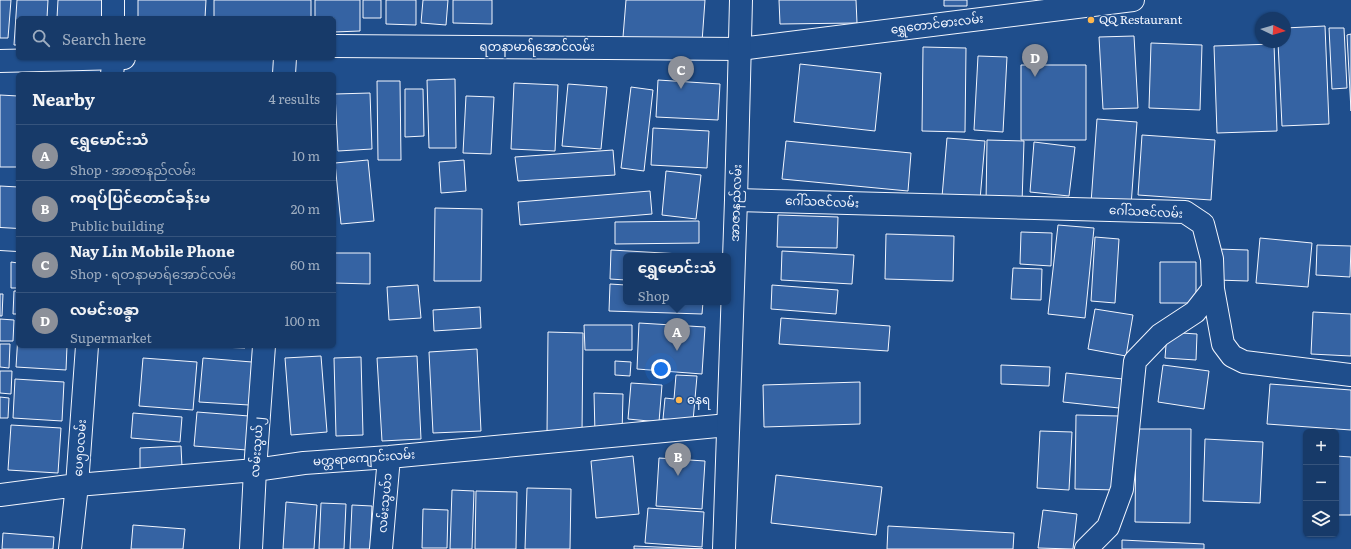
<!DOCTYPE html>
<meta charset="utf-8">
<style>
body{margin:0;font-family:Literata,"Noto Sans Myanmar",serif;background:#244571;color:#f1f3f6}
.controls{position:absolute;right:12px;bottom:12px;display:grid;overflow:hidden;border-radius:6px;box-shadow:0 1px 3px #0004}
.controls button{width:36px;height:36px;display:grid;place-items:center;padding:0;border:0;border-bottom:1px solid #36547d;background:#173a69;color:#f1f3f6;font:20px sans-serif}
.compass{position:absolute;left:1255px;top:12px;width:36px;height:36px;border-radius:50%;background:#173a69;box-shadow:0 1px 3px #0004;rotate:94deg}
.you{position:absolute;left:661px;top:369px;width:14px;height:14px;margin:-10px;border:3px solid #fff;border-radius:50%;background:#1a73e8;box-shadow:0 0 0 6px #1a73e833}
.badge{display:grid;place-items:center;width:26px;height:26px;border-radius:50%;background:#8c9099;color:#fff;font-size:13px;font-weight:700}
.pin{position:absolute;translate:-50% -33px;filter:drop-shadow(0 1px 2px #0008)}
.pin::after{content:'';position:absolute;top:21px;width:14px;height:12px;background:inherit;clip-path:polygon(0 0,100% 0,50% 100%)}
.popup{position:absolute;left:623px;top:253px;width:108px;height:52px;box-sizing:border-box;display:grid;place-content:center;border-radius:6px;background:#173a69;filter:drop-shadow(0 1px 3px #0005);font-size:13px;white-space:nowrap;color:#9eadc0}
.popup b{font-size:15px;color:#f1f3f6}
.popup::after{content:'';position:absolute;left:50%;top:100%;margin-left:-8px;border:8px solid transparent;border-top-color:#173a69}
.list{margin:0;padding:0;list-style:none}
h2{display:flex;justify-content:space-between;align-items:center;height:52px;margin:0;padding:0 16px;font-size:17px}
h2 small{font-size:13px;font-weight:400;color:#9eadc0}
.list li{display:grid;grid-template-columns:26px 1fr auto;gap:12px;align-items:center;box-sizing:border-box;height:56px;padding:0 16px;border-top:1px solid #36547d}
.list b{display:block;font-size:15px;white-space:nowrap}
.list p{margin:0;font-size:13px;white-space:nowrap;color:#9eadc0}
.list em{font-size:13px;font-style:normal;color:#9eadc0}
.icon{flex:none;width:22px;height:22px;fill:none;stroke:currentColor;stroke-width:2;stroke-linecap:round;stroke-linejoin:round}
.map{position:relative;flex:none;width:1351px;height:549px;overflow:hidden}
.search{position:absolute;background:#173a69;box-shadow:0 1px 3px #0004;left:16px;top:16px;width:320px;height:44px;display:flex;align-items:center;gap:10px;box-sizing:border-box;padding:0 14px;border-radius:6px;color:#9eadc0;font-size:15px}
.panel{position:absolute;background:#173a69;box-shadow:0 1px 3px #0004;left:16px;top:72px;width:320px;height:276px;border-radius:6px}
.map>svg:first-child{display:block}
</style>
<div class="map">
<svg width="1351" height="549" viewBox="0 0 1351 549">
<rect width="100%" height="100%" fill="#1f4e8c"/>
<path fill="#3563a3" stroke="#f2f6ff" d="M0,0H11L8,38H0Z
M17,0H48L47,18H18V45H14Z
M58,0H103L102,18H57Z
M138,0H206L205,18H138Z
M214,0H311V18H214Z
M315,0H360V31L334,32V18H315Z
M363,0H381V18H363Z
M386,0H416V25L386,24Z
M423,0H448L446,25L421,23Z
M453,0H492V24L453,23Z
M626,0H705L702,42L623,37Z
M779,0H856L857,23L780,24Z
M944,0H967V6H944Z
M1325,26L1329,124L1282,126L1278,42H1285V28Z
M1329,28H1344L1347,88L1332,89Z
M1351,34V111L1347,35Z
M1134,36L1138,108L1103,109L1099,37Z
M1151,43L1202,45L1200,110L1149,108Z
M1274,44L1277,131L1217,133L1214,46Z
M923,47L966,48L965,132L922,131Z
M978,56L1007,57L1003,132L974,130Z
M800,64L881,73L875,131L794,122Z
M1021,65H1086V140H1021Z
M455,79L456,148H429L427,80Z
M658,80L720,84L718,120L656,117Z
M377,81H400L401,160H378Z
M514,83L558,85L555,151L511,149Z
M568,84L607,87L601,149L562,146Z
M631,87L653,90L644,171L621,168Z
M405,89H423L424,136L405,137Z
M370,93L372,149L338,151L335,94Z
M0,95L18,96V167H0Z
M466,96L494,97L491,154L463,153Z
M1097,119L1137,122L1131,206L1091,203Z
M653,128L709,131L707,168L651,165Z
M1142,135L1215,140L1211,200L1138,195Z
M947,138L985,141L980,200L942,197Z
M987,140L1024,141L1022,203H986Z
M786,141L911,153L908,191L782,179Z
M1034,142L1075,147L1069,196L1030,192Z
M613,150L615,175L518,181L515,157Z
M368,160L374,221L341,224L335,163Z
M464,160L466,191L441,193L439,162Z
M666,171L701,175L696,219L662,215Z
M0,186L18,187V234H0Z
M650,191L652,214L520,225L518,202Z
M435,208L482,209L481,281H434Z
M778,215L838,217L837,248L777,247Z
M699,221V243L615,244V222Z
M1058,225L1094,228L1085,318L1048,314Z
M1021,232L1052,233L1051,266L1020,264Z
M886,234L954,236L953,281L885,279Z
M1095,237L1119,239L1115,303L1091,301Z
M1260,238L1312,243L1308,287L1256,283Z
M1317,245L1351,246L1350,277L1316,275Z
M1217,249L1248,250V281L1216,280Z
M611,250L698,255V256H626V280L610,279Z
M782,251L854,255L852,284L781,280Z
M334,253H370V284L334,283Z
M11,262L18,263V288H11Z
M1160,262H1196V303H1160Z
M1013,268L1042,269L1041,300L1011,299Z
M610,284L626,285V302H703L702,314L609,311Z
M418,285L421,318L389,320L387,287Z
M772,285L838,290L836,314L771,309Z
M14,291H18V314H13Z
M0,294H3L2,316H0Z
M480,307L481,328L434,331L433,310Z
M1095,309L1133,315L1126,356L1088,349Z
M1313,312L1351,314V356L1311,354Z
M781,318L890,326L888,351L779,344Z
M0,319L14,320L13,341H0Z
M639,323L705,327L702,374L637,369Z
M584,325H632V350H585Z
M548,332L583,333L582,433H547Z
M1167,332L1197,334L1196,360L1165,358Z
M18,335V346H67L66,370L16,367Z
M0,344H10L9,368L0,367Z
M194,346H245V348Z
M477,349L481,431L433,433L429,352Z
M321,356L327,432L291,435L285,358Z
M417,356L421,439L382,441L377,358Z
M361,357L363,435L336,436L334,358Z
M143,358L197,362L193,410L139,406Z
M203,358L252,362L249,405L199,402Z
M615,361L631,362L630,376L615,375Z
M1001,365L1050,367L1049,386L1001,384Z
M1163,365L1209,371L1204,409L1158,402Z
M0,371H12L11,394L0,393Z
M1066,373L1123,379L1119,408L1063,402Z
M676,375L697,376L693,421L663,419L665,398L674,399Z
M15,379L64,382L62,421L13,418Z
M860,382V424L764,427L763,385Z
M631,383L662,385L659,422L628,419Z
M1270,384L1351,390V430L1267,424Z
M594,393L623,394L622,435L595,434Z
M0,397L9,398L8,418H0Z
M197,412L249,416L247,450L194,446Z
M133,413L182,417L180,442L131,438Z
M1076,415L1119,416L1117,490L1075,489Z
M11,425L61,428L58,473L8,470Z
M1136,429H1191L1190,523L1135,522Z
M1040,431L1072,432L1069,490L1037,488Z
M1205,439L1263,442L1260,503L1203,501Z
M181,446L182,467L140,468V448Z
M633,456L639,514L596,518L591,461Z
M1336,456L1351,457V515H1336Z
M659,458L705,461L702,509L656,506Z
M776,475L882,487L876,535L771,523Z
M527,488L571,489L570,549H525Z
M452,490L474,491L472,549H450Z
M476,491L517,492L516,549H475Z
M286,502L317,505L314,549H283Z
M321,503L346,504L344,549H319Z
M352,505L372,506L370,549H350Z
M648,508L704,512L702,547L645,543Z
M423,509L448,510L447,548H422Z
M1043,510L1077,514L1073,549L1038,548Z
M133,525L185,529L183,549H131Z
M888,526L1014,533L1013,549H887Z
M3,533L54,537L53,549H2Z
M1122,540L1204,544V549H1122Z
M634,546L703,549H634Z"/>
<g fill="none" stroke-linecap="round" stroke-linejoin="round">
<defs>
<path id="minor" d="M113,0V18
M112,74L114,58
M284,74L285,58
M736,200L1185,212L1203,224L1212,259L1213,289L1195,312L1160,335L1135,361L1122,489L1108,527L1086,549
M0,239L18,240
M1213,289L1223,344L1232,356L1244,362L1351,375
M0,495L77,485L255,470L304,463L389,457L728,425
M70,549L77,485L87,346
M251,549L255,470L264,346
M381,549L389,457"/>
<path id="tertiary" d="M334,46L740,49L1133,0
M0,61L124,58"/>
<path id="secondary" d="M724,549L736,200L741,0"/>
</defs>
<use href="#minor" stroke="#f2f6ff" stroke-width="24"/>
<use href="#tertiary" stroke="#f2f6ff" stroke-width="24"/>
<use href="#secondary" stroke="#f2f6ff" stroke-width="24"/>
<use href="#minor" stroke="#1f4e8c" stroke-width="22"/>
<use href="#tertiary" stroke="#1f4e8c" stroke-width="22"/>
<use href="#secondary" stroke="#1f4e8c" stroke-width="22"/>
</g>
<g fill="#ffb74d" stroke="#1f4e8c" stroke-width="1.5">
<circle cx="1091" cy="20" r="4"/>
<circle cx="679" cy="400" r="4"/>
</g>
<g text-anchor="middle" stroke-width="3" stroke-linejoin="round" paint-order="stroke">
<g font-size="12" fill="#f2f6ff" stroke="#1f4e8c" text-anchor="start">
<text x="1099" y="24">QQ Restaurant</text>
<text x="687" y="404">ဓနရ</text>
</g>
<g font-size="12" fill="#f2f6ff" stroke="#1f4e8c">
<text transform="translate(937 24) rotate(-7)" y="4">ရွှေတောင်ဓားလမ်း</text>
<text x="537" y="51">ရတနာမာရ်အောင်လမ်း</text>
<text transform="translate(822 202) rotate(2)" y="4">ဂေါ်သဇင်လမ်း</text>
<text transform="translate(736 203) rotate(-88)" y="4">အာဇာနည်လမ်း</text>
<text transform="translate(1146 212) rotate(3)" y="4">ဂေါ်သဇင်လမ်း</text>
<text transform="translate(257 447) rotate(-86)" y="4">လမ်းသွယ်၂</text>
<text transform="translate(80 448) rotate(-86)" y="4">ပေ၅၀လမ်း</text>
<text transform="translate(364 458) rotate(-4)" y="4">မတ္တရာကျောင်းလမ်း</text>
<text transform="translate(385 503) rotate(-85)" y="4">လမ်းသွယ်၁</text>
</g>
</g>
</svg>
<div class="controls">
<button>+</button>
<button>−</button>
<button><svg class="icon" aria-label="layers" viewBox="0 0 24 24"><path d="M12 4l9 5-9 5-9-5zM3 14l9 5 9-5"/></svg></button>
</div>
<svg class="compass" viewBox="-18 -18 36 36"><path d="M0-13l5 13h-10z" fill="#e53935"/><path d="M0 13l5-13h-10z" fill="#9eadc0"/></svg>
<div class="you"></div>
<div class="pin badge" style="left:677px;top:351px">A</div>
<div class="popup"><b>ရွှေမောင်းသံ</b>Shop</div>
<div class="pin badge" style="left:678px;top:476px">B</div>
<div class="pin badge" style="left:681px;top:89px">C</div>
<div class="pin badge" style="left:1035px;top:77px">D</div>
<div class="search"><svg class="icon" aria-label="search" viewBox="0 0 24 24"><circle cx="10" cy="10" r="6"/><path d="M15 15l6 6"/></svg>Search here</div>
<section class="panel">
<h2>Nearby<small>4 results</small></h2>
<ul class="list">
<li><span class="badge">A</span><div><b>ရွှေမောင်းသံ</b><p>Shop · အာဇာနည်လမ်း</p></div><em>10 m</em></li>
<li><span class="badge">B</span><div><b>ကရပ်ပြင်တောင်ခန်းမ</b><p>Public building</p></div><em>20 m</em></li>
<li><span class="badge">C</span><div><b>Nay Lin Mobile Phone</b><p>Shop · ရတနာမာရ်အောင်လမ်း</p></div><em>60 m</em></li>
<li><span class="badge">D</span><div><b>လမင်းစန္ဒာ</b><p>Supermarket</p></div><em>100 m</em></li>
</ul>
</section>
</div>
